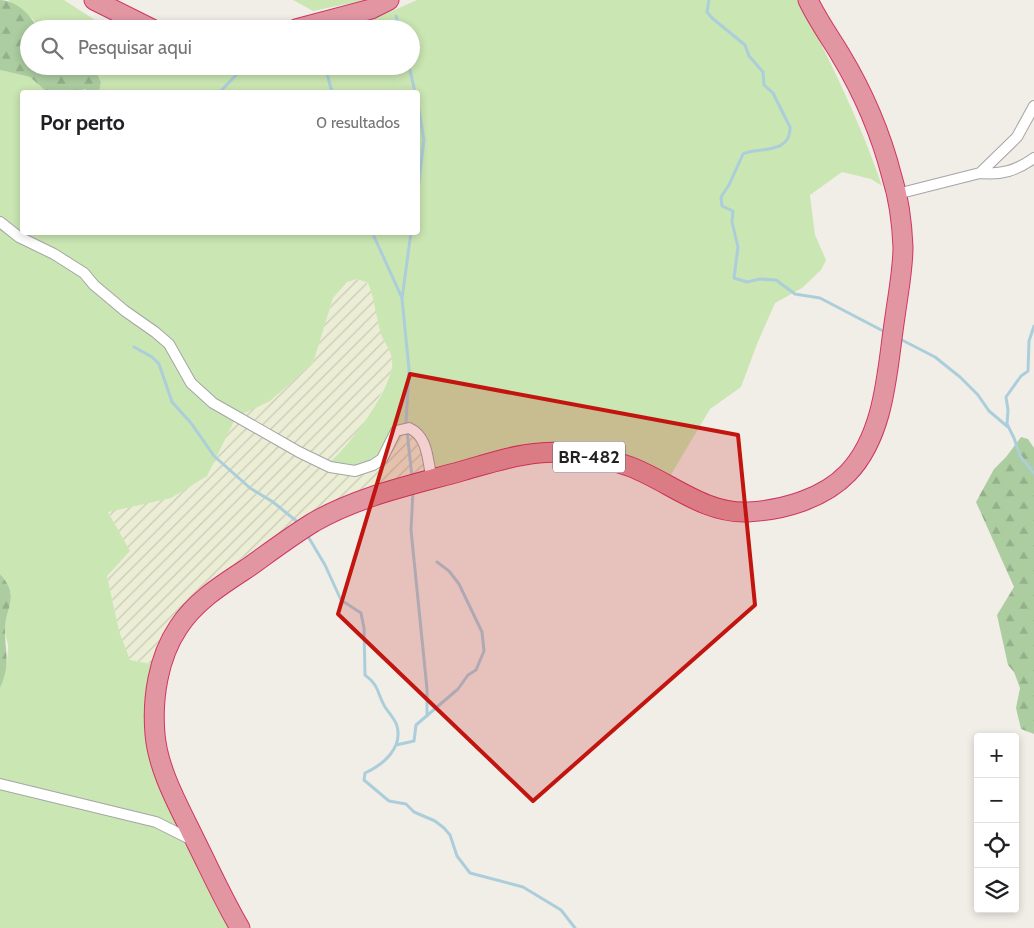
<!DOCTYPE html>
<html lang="pt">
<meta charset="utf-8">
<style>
body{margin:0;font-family:Cabin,sans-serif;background:#f2f2f2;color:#202124}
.controls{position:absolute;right:15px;bottom:15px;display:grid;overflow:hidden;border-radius:5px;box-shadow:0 2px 8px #0003}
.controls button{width:45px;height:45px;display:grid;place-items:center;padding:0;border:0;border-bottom:1px solid #e0e0e0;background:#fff;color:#202124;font:25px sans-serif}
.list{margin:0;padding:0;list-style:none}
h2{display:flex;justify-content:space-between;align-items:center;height:65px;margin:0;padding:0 20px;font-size:21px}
h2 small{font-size:16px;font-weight:400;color:#757577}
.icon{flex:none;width:28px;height:28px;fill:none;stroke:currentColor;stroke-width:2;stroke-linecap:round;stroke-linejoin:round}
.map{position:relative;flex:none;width:1034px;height:928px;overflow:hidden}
.search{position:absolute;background:#fff;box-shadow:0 2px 8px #0003;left:20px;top:20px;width:400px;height:55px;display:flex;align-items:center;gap:12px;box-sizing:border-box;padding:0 18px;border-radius:28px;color:#757577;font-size:19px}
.panel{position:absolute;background:#fff;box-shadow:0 2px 8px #0003;left:20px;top:90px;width:400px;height:145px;border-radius:5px}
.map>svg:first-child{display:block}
</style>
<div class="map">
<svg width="1034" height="928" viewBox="0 0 1034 928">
<defs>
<pattern id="farmland-furrows" width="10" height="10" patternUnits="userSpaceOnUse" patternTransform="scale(1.25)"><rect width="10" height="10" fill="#ebedd5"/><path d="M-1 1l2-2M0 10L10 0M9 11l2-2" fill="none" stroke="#c9cbb7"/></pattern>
<pattern id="forest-firs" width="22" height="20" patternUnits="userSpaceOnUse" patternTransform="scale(1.25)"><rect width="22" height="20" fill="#accda0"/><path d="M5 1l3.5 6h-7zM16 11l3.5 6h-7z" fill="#94b08a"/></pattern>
</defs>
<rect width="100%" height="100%" fill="#f1eee8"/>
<path fill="url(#farmland-furrows)" d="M357,279L367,283L375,300L382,335L393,358L390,376L373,409L352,441L328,464L386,460L394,446L407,431L419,433L434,470L363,492L203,596L156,665L130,660L119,631L107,576L129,551L108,511L142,503L236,417L313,363L333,298L347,282Z"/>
<path fill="#cae6b2" d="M8,0H64L95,20L117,29H38L33,19Z
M293,0H366L313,11Z
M417,0H799C830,61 860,121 882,186L871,179L842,172L810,195L815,235L826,260L821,270L802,288L775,303L757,344L741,387L710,409L669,478L616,456L434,470L427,443L407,431C398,440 394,453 386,460C373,474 345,466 328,464C348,448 396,385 392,359C391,350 384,342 381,334C376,316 375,301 368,283L357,279L347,282L333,298L313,363L270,401L236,417L207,476L171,498L108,512L130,551L107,576L119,631L130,660L156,665C146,699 142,720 150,756L241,928H0V688C6,675 8,660 8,645C7,640 5,635 5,630C5,607 21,597 0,574V70L30,77L47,92H22V232H418V92H99L101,82L93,66H411V29H305L392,11Z"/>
<path fill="url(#forest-firs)" d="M0,0C16,0 31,15 38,29H29V66H93L101,82L99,92H89L85,89L79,92H47L30,77L0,70Z
M1021,437L1028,439L1034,448V734L1021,729L1016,708L1020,688L1014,672L1008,665L997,615L1014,587L976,502L994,469L1006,457Z
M0,574C21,597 5,607 5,630C5,654 11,664 0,688Z"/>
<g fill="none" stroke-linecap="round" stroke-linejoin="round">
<path stroke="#accedb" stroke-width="3" d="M709,0L707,12L712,18L745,45L749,56L763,72L764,85L773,93L790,127C791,155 757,147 743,154L729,185L721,197L722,206L733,211L732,222L738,247L734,278L747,282L760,279L776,280L795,294L820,298L885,332
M396,16L400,29
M325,66L332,92
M409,66L415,92
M220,92L239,72L248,66
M418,104L424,140L418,189
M372,232L402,298
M411,232L402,299L409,369L406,422L412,477
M1034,326L1029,341L1028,371L1021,376L1006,397L1008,410L1007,424L1014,438L1020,456L1034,473
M898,338L935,357L960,377L978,395L989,411L1008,427
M134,347L152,357L159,364L172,402L191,423L214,456L250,488L273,502L300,524
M413,491L411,530L427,689V716
M306,533L325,565L341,600L361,613L364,628L365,675C380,686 377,694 385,707C389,713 395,719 397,726C403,748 383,765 365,773L364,780L389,801L406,804L414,812L435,821L444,828L450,835L457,856L470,873L523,887L561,910L575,928
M396,745L414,741L416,725L458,689L468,675L476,670L484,651L482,632L459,584L449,571L437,562"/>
<defs>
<path id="street" d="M980,173C1001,175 1016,171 1034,158
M897,194L980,173L1017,137L1034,106
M0,222L19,237L54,254L84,273L94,285L125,311L155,332L169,344L191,383L213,403L299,452L330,467L355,471L373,465L382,459L396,431L409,428C429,437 427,461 432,479
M0,784L156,822L196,842"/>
<path id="highway" d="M94,0L152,29
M296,29L371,9L389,0
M240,928C224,901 211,872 197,844C181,810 158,772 155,734C152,699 158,658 178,628C195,601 223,584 249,567C270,552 291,536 314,522C359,496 412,485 462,471C487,464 513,455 539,453C568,450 604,457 631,467C670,482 704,514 748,512C783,510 823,499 848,473C886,433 887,368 895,317C898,294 903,270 903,247C902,223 899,199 892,177C881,134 863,92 840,54C829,36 817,19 808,0"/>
</defs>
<use href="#street" stroke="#a5a5a5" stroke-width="12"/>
<use href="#highway" stroke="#cf3564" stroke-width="21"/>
<use href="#street" stroke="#fff" stroke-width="10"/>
<use href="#highway" stroke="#e296a2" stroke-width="19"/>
</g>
<path fill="#c3150f" fill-opacity="0.2" stroke="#c3150f" stroke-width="4" stroke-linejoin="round" d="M410,374L738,435L755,605L533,801L338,614Z"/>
<g text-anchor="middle" stroke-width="4" stroke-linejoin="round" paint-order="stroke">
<rect fill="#fff" stroke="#646464" stroke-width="1" x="553" y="441.5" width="72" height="31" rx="4"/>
<g font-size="18" font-weight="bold" fill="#212121">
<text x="589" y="463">BR-482</text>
</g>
</g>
</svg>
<div class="controls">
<button>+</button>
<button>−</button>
<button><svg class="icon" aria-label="locate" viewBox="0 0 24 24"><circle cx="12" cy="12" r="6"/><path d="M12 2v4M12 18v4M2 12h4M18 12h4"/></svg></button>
<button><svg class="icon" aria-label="layers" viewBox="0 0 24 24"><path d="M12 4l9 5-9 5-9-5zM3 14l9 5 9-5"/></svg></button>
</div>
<div class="search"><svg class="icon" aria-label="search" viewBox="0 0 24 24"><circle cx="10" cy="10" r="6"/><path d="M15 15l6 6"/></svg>Pesquisar aqui</div>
<section class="panel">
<h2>Por perto<small>0 resultados</small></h2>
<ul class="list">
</ul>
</section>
</div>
